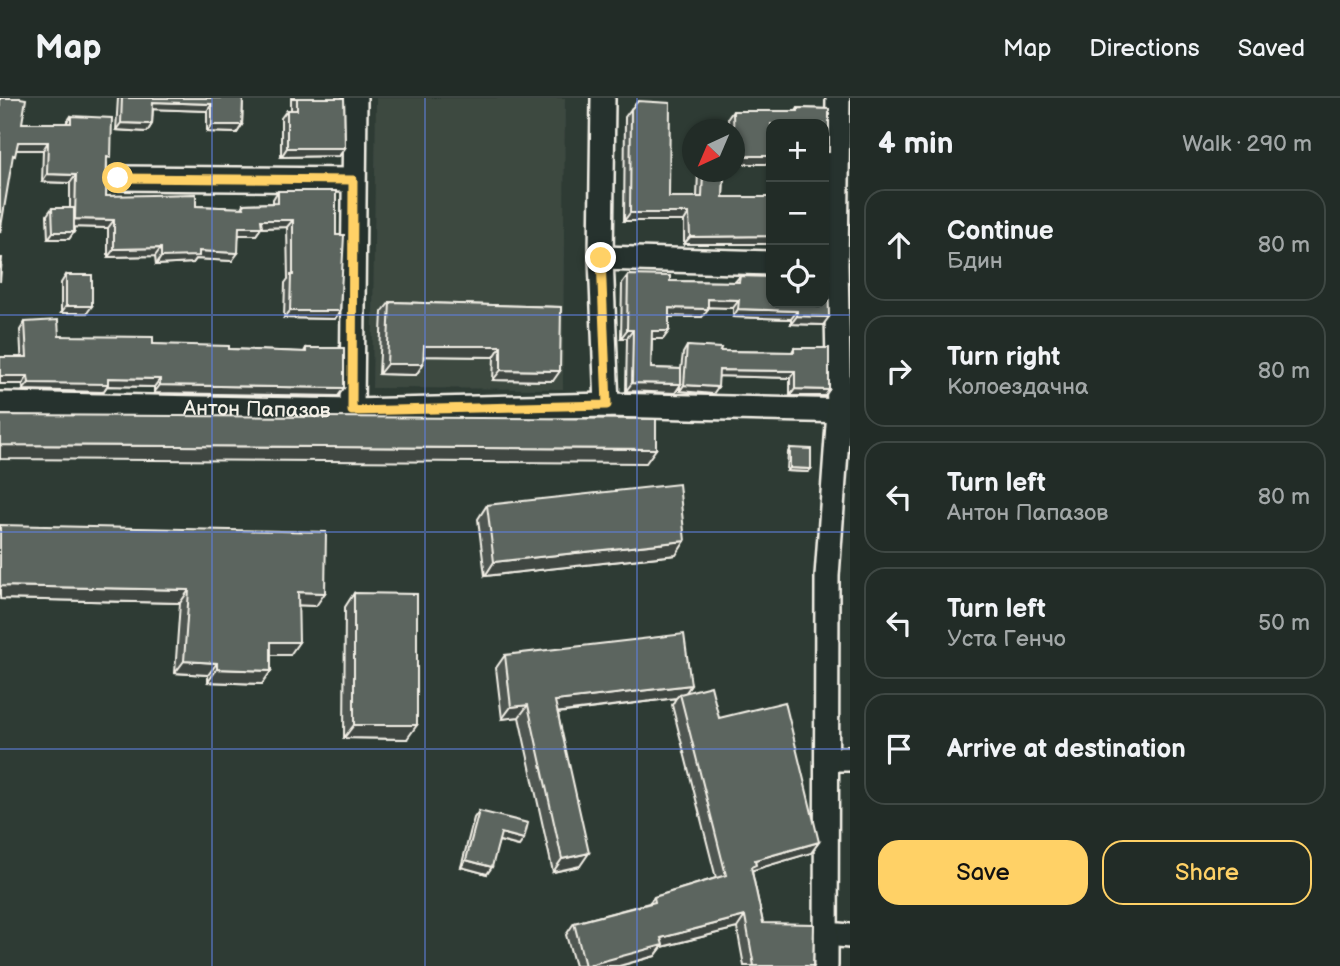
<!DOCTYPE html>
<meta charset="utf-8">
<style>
body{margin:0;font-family:"Balsamiq Sans",sans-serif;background:#2e3833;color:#f1f3f6}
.controls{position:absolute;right:21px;top:21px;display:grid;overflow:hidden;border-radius:14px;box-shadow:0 2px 5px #0004}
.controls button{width:63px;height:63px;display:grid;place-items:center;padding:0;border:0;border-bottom:2px solid #3f4844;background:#222c27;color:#f1f3f6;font:35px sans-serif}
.compass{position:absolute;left:682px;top:21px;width:63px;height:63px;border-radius:50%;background:#222c27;box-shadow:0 2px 5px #0004;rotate:224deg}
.stop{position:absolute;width:21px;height:21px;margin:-16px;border:5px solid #ffd166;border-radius:50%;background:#fff}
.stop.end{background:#ffd166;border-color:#fff;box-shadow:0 2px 7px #0008}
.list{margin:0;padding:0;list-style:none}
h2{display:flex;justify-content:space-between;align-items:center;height:91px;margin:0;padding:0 28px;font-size:30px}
h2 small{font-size:23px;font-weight:400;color:#a2a7a7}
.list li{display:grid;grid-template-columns:46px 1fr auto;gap:21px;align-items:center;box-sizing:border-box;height:112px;margin:0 14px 14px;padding:0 14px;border:2px solid #3f4844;border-radius:21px}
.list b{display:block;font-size:26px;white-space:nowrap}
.list p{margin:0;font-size:23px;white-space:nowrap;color:#a2a7a7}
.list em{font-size:23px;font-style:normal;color:#a2a7a7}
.actions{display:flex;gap:14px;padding:21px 28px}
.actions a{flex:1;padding:16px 0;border:2px solid #ffd166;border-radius:21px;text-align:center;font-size:24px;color:#ffd166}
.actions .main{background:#ffd166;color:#111}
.icon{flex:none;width:38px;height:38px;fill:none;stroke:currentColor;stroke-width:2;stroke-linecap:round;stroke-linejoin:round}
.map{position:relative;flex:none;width:850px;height:868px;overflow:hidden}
header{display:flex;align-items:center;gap:42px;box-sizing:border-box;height:98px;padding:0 35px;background:#222c27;border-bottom:2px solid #3f4844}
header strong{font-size:33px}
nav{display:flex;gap:38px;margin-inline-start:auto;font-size:24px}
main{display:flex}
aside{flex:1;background:#222c27}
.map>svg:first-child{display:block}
</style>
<header>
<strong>Map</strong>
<nav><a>Map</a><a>Directions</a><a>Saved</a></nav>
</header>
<main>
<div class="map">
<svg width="850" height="868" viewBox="0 0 850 868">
<rect width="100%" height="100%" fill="#2e3b34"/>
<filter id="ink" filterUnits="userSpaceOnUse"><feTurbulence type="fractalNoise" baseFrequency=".0143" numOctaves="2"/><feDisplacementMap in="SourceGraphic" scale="14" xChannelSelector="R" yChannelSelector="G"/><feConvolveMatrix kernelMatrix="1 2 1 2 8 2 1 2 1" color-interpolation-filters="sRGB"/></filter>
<g filter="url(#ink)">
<path fill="#3c4841" d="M376,0H565L563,291L372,290Z"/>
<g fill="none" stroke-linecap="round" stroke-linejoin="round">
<defs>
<g id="minor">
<path d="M603,0L601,160L607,307"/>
<path d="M118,80L353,82"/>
<path d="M601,160L771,165"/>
<path id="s1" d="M0,306L352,313L607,307L850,313"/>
<path d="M352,313L355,0"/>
<path d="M827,661H850"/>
<path d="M826,836L850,838"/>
<path d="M826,868L827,478L839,313L836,167L838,0"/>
</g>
</defs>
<use href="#minor" stroke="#f4f1e8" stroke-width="28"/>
<use href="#minor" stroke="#26332d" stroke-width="23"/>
</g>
<path fill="#4f5751" stroke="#f4f1e8" stroke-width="2" d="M0,0L22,25H66L71,18L107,65L106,98L196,108L241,110L243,106L273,105V101L278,93H336L335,221L284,220L285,185L288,181L287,129L261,130L256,137H239L232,163L196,161L193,165L156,167L155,158L108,159V130L74,129V134L69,141H48L47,117L52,110H70V85L42,84L43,52H17Z
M118,0H243L242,27L237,35L207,34V13L153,11L152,26L147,34L116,32Z
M291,0H344L345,50L339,58L281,59V20L287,12H291Z
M798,10L829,11L771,26V66H734V32H728V20L733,13H796Z
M631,11L669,99H697L698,74H724L723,99L684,146V123H624L625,19Z
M66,177L87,215H61V185Z
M628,177L670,183L735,184L740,178L824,205L823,227L791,226V221L733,219V210L708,209L702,219H669V233L663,241H652L651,270L681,271L683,255L687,248L720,253L792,254L794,250L825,298H790V280L719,278L713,296L680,293V288L675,295L626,293L627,240H621L622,185Z
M390,204L561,209L553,283L493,282L494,259L424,258L423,266L416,277L379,276L382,214Z
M25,224L59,238L153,246L229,251L304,254L306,250L344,290L338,298L154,295V289L107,288L103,294L23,292L20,232Z
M790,350L808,374L787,373L788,354Z
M487,407L676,457L485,478L478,421Z
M0,427L316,508L299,507L290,557H271L262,586L208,584V577L175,575L180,505L0,501Z
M354,495L407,641L344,640L345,509Z
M505,557L691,587L686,594L719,620L819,744L811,755L753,772L752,774L763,825L813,868H744L737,830L662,849L655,858L619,868H575L566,837L574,825L649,805L654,799L716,780L672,607L676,600L558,615L580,768L553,774L519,619L502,621L496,570Z
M479,713L519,748L499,743L487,776L461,769L474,720Z"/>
<path fill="#404742" stroke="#f4f1e8" stroke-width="2" d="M153,4L212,6L207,13L148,11Z
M121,25L152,26L147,34L116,32Z
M212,27H242L237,35L207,34Z
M18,44H48L43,52H13Z
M287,50H345L339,58L281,59Z
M734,58H771V66H734Z
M47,76L76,77L70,85L42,84Z
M630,115H689L684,123H624Z
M75,121L114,122L108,130L69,129Z
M261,122H293L287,129L261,130L256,137H233L239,129Z
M53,134H74L69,141H48Z
M771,138V146H684L690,139Z
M161,150L155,158L108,159L114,151Z
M199,153L238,155L232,163L196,161L193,165L156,167L161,159Z
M708,201L739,202L733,210L703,209Z
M66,208H92L87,215H61Z
M669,210L708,211L702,219L664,218Z
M738,211L797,213L791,221L733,219Z
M290,213H340L335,221L284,220Z
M797,218L829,219L823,227L791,226Z
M627,232H633L627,240H621Z
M652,233H669L663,241H646Z
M424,248H501L494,259L417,258Z
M387,266H423L416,277L379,276Z
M501,272L560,273L553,283L493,282Z
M719,272L795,273L790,280L714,278Z
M0,278H28L23,286H0Z
M108,280L160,281L154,289L107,288L103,294L23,292L29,285Z
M632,285L681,286L675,295L626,293Z
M160,287L344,290L338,298L154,295Z
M684,287L718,289L713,296L680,293Z
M795,291L829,292L825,298H790Z
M0,347L656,351L646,365L0,361Z
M790,370L811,371L808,374L787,373Z
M685,443L676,457L485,478L494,464Z
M0,488L189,492L180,505L0,501Z
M298,494L325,495L316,508L290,507Z
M271,544H299L290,557H262Z
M184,563L217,565L208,577L175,575Z
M217,571L271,573L262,586L208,584Z
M691,587L682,600L680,596L676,600L546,616L555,603Z
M528,607L519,619L502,621L511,609Z
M354,627H417L407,641L344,640Z
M501,735L524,741L519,748L496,742Z
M819,744L811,755L753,772L748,779L743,780L755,762Z
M589,755L580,768L553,774L562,761Z
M466,762L492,769L487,776L461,769Z
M745,818L737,830L662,849L655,858L619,868H585L661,840Z"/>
<path fill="#5c655e" stroke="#f4f1e8" stroke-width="2" d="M0,0H20L26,1L22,25H71V18L112,20L111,60L107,59L106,98L196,96V108L244,110L243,106L278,105V93H336V137H344L340,213H290L291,177H293V122H261L262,129H239L238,155L199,153V158L161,159V150L114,151V122L75,121L76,77L47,76L48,44H18L15,58L13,57L0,135Z
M122,0H243L242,27H212V6L153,4L152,26L121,25Z
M297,0H344L345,50H287V12H297Z
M638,3L670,5L669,99H702L703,74H724L723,99H771V138L690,139L689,115H630L631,11Z
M798,10L829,11V54H824V26H771V58H734L733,13H798Z
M824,101H828V142H824Z
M52,110H74V134H53Z
M0,160H2L0,184Z
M824,175H828L829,219L797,218V213L738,211L739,202L708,201V211L669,210V233H652L651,270L681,271V286L632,285L633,232H627L628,177L670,178V183L739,184L740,178L771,179V205H824Z
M66,177H92V208H66Z
M390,204L561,209L560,273L501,272V248H424L423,266H387Z
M58,222L59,238L153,239V246L229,248V251L306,254V250H344V290L160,287V281L108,280V286L29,285L28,278H0V259H27L25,224Z
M687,248L721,250L720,253L794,254V250H829V292L795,291V273L719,272L718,289L684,287Z
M0,317L656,321V351L0,347Z
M790,350L811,351V371L790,370Z
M679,386L685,443L494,464L487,407Z
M0,427L326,434L325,495L298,494L299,544H271V573L217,571V565L184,563L189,492L0,488Z
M354,495L417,496V627H354Z
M684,536L691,587L555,603L589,755L562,761L528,607L511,609L505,557Z
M711,588L719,620L785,604L819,744L755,762L756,767L751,769L763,825L814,826L813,868H754L745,818L661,840L663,847L585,868L574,825L655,804L654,799L726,777L680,596Z
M479,713L528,725L524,741L501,735L492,769L466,762Z"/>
</g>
<g fill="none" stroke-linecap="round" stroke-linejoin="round" filter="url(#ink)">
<path stroke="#ffd166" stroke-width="9" d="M118,80L353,82L352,313L607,307L601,160"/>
</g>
<path fill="none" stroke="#5e7fdd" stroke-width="2" stroke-opacity="0.55" d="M212,0V868M425,0V868M637,0V868M0,217H850M0,434H850M0,651H850"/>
<g text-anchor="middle" stroke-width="5" stroke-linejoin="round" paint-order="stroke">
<g font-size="21" fill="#f4f1e8" stroke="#26332d">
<text dy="7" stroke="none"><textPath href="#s1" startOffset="257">Антон Папазов</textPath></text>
</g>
</g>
</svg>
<div class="controls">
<button>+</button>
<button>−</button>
<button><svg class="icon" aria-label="locate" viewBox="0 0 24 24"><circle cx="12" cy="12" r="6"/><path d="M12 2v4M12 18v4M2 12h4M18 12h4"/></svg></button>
</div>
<svg class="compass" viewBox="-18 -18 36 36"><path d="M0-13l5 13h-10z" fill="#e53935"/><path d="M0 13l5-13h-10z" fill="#a2a7a7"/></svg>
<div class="stop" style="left:118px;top:80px"></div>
<div class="stop end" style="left:601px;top:160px"></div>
</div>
<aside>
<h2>4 min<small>Walk · 290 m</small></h2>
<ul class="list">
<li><svg class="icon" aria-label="ahead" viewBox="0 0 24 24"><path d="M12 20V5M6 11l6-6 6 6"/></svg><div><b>Continue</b><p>Бдин</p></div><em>80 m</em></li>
<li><svg class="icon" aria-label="right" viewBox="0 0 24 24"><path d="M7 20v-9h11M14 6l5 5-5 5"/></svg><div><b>Turn right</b><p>Колоездачна</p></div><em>80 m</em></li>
<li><svg class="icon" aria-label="left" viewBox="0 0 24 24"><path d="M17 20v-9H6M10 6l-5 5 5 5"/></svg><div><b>Turn left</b><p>Антон Папазов</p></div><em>80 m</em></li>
<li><svg class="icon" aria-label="left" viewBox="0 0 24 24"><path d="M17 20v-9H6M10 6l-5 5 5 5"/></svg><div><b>Turn left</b><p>Уста Генчо</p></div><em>50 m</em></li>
<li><svg class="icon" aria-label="arrive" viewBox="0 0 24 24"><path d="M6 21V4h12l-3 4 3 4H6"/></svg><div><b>Arrive at destination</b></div></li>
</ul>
<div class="actions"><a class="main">Save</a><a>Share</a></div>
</aside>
</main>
